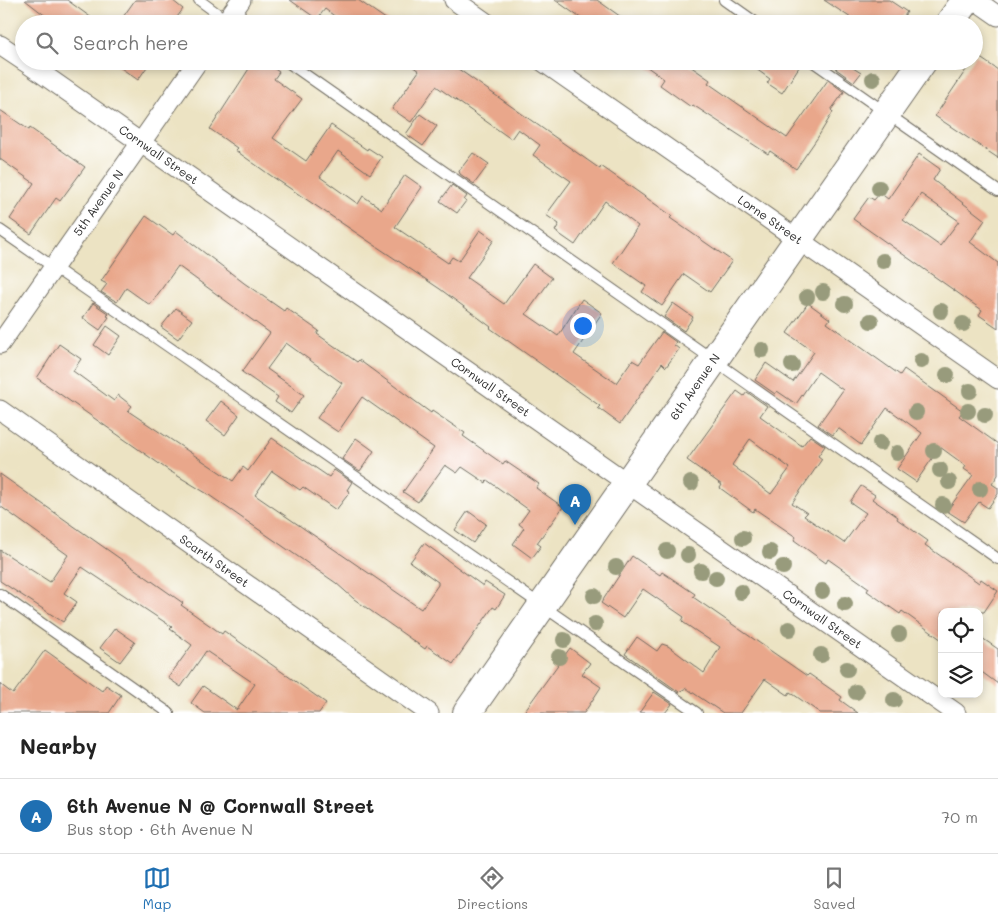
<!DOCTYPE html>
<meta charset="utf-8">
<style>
body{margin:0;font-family:Mali,sans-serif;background:#f2f2f2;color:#222}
.controls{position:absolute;right:15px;bottom:15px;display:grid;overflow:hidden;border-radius:10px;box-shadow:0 2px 8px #0003}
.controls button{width:45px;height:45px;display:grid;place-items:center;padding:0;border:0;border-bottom:1px solid #e0e0e0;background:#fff;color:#222;font:25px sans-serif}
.you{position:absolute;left:582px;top:325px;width:18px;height:18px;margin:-12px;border:4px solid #fff;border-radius:50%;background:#1a73e8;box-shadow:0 0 0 8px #1a73e833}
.badge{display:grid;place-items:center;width:32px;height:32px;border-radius:50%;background:#1f6fb2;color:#fff;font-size:16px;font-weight:700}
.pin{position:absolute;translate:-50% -41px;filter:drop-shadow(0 1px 2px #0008)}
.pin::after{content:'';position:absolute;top:26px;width:18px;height:15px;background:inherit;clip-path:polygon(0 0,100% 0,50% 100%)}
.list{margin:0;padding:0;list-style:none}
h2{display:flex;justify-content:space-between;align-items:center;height:65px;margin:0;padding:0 20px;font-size:21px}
h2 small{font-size:16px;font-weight:400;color:#767676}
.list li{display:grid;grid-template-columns:32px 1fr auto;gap:15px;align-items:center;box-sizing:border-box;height:75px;padding:0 20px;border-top:1px solid #e0e0e0}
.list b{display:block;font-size:19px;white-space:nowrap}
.list p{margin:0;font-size:16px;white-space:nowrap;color:#767676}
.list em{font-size:16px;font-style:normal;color:#767676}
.icon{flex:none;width:28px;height:28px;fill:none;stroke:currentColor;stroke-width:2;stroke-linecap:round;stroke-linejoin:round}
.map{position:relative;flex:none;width:998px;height:713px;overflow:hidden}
.search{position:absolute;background:#fff;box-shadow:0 2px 8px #0003;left:15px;right:15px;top:15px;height:55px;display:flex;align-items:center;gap:12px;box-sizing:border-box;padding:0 18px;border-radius:28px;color:#767676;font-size:19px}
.sheet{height:140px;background:#fff}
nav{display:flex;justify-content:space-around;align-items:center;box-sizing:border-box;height:70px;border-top:1px solid #e0e0e0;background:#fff;font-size:14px;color:#767676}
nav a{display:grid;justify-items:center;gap:2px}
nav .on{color:#1f6fb2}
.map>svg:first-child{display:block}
</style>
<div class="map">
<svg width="998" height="713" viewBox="0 0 998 713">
<rect width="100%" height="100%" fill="#fff"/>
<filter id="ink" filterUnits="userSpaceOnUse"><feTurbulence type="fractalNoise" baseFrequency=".02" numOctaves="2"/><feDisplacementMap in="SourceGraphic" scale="10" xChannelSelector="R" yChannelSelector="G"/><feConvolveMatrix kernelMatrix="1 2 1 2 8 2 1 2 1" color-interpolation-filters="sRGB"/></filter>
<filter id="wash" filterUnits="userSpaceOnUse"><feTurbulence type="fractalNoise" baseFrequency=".0096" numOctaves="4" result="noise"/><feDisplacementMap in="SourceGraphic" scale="20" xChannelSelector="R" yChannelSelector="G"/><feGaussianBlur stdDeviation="1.12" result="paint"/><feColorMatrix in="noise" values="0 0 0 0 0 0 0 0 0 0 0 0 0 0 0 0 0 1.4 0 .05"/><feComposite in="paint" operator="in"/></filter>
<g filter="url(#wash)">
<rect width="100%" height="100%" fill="#ece3c3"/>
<g id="blocks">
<path fill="#e9a78b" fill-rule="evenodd" d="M25,0H67L100,24H56Z
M135,0H172L183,9L172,24H118Z
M290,0H358L393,24H345L325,9L317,19Z
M555,0H597L631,24H589Z
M824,0H889L907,12L898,24H860Z
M976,55L998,70V158L935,116Z
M111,61H151L138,80Z
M254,61H263L279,72L274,79L302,99L273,138L306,161L331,125L367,150L368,148L382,157L370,174L338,151L320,177L358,204L363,196L382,209L405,175L422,187L395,227L448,263L452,257L459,261L480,230L494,240L467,278L504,304L533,264L552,278L526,314L558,336L582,299L602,313L574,354L616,383L632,360L639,364L662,332L676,342L674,345L679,349L666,367L662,363L620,424L598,408L600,406L490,328L491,327L440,289L270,175L235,150L237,148L210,129Z
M405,61H447L600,169L601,166L641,194L672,216L670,218L732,261L710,292L684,274L662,306L642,292L646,286L613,263L638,226L605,201L575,245L555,231L559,224L546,215L571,181L533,155L540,145L518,129L511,139L436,86L411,122L392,109L419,71Z
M639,61H683L710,80L708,83L787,138L828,80L844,92L831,110L833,112L818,137L796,169L770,151L768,154L693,105L691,107L660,85L664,79Z
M745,61H803L782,93L767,83L770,79Z
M842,61L861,73L854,82L836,69Z
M0,110L29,130L30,128L85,167L60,201L56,198L31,234L10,219L34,183L0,159Z
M420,114L437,126L423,146L406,134Z
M473,153L489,164L474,184L460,174L459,171Z
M919,154L940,169L933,180L985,220L970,242L998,263V328L979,315L982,310L853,219L869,197L874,200L880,193L888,199ZM921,194L959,221L940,246L903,220Z
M452,185L467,196L464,200L466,201L457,213L440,201Z
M146,216L173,235L176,231L244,283L284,311L286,308L319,331L317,334L357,362L359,360L431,413L432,411L465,433L463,436L503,464L505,461L539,484L536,488L563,507L537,543L541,546L532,558L513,544L524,528L519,524L529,510L487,480L486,483L462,467L457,473L445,465L418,502L403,492L434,448L362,397L338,432L317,418L342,383L286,343L267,369L304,395L291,413L275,402L278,397L242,372L270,333L178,266L150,305L126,288L117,302L101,292L107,284L101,281Z
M93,303L109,314L107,316L109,317L100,330L83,318Z
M673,303L693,317L684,331L664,317Z
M808,303L830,319L827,323L900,375L904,369L963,411L959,416L998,444V475L992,484L998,488V494L988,508L979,502L964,522L947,511L973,475L964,469L966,466L940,447L916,482L897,469L922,433L887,408L861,445L838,428L833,435L818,425L843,390L818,372L796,404L777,391L775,394L755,380L766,363L793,382L814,352L787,333Z
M176,308L192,320L178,339L161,327Z
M107,326L121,336L108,355L94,345Z
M59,344L81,359L73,371L114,401L118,395L132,406L128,411L233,481L243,467L248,471L272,438L329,477L334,470L352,482L347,490L350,492L336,510L303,487L300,490L272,471L255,495L421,609L438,585V582L410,562L424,543L483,586L485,582L505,595L496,609L493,607L453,664L427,646L425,649L354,599L336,583L206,493L168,470L37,378Z
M737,391L744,396L747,392L767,406L760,416L802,446L810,436L825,446L818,456L822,459L792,503L807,513L804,516L844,543L866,513L850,502L861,486L875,495L872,499L898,517L897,519L928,541L925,545L979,583L981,579L998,591L984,612H942V640L902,611L900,614L867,591L869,588L828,559L826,563L794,540L796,537L755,509L753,512L720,488L722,485L687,460ZM750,439L790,468L771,494L732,465Z
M221,401L239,415L225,435L206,421Z
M356,438L374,451L360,471L342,459Z
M0,474L183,603L181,605L222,634L224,631L326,703L319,713H205L191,703L203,686L237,710L255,684L206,651L181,687L168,678L192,645L170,629L172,627L82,567L64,593L77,602L63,622L0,581V550L50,582L68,555L0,506Z
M468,511L486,524L473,543L455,530Z
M632,556L660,575L662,572L695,594L693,597L807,676L809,674L842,697L840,700L858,713H820L790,692L788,695L765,679L741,713H723L686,688L679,692L662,680L625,654L637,637L657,651L662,644L668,646L704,673L720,647L684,623L682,621L684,617L643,589L623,618L601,603Z
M115,628L135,642L120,662L100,648Z
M979,636L998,649V684L979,670Z
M570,648L590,663L582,674L601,687L584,713H523Z
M45,650L102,691L106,685L121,695L109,713H0V684L13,694Z
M654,692L672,704L665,713H639Z"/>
</g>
</g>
<g filter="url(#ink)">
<use href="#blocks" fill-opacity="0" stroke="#6f6b60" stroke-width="1"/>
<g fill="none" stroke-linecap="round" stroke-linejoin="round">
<defs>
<path id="lane" d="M199,0L229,22
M724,0L758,24
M286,61L998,559
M812,61L998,191
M0,230L697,713
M0,594L169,713"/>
<g id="street">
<path d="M454,0L488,24"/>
<path d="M975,0L998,16"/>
<path d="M224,24L241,0"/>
<path d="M0,45L24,61"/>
<path id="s1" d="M24,61L956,713"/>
<path id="s2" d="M542,61L998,379"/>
<path id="s3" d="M0,344L198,61"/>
<path id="s4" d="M0,410L429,713"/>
</g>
<g id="secondary">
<path d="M949,24L966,0"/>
<path id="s5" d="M467,713L923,61"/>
</g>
</defs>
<use href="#lane" stroke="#6f6b60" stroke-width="12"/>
<use href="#street" stroke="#6f6b60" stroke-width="21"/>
<use href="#secondary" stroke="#6f6b60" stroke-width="30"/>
<use href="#lane" stroke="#fff" stroke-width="10"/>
<use href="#street" stroke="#fff" stroke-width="19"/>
<use href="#secondary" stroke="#fff" stroke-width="28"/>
</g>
<g fill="#989b7c">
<circle cx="873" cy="79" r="8"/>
<circle cx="879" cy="188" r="8"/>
<circle cx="883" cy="261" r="8"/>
<circle cx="823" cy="292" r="8"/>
<circle cx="807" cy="297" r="8"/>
<circle cx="845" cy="304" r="8"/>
<circle cx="941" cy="311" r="8"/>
<circle cx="871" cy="321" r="8"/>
<circle cx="963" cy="324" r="8"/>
<circle cx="762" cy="350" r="8"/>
<circle cx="921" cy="361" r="8"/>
<circle cx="792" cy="365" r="8"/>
<circle cx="947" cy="375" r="8"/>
<circle cx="970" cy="391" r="8"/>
<circle cx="968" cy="411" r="8"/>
<circle cx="916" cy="412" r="8"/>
<circle cx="985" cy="415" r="8"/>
<circle cx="880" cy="443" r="8"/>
<circle cx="934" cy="451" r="8"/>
<circle cx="897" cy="453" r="8"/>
<circle cx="940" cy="470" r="8"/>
<circle cx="949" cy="482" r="8"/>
<circle cx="691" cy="483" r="8"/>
<circle cx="980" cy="489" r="8"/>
<circle cx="943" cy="505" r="8"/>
<circle cx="743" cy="538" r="8"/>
<circle cx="667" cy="551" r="8"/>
<circle cx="770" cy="552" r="8"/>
<circle cx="688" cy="555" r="8"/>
<circle cx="616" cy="567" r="8"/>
<circle cx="783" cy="567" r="8"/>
<circle cx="701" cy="571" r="8"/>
<circle cx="716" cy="578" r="8"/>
<circle cx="822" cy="591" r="8"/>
<circle cx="741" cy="592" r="8"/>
<circle cx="594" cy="596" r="8"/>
<circle cx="845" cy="604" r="8"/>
<circle cx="595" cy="624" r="8"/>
<circle cx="789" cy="629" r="8"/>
<circle cx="899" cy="634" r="8"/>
<circle cx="564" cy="640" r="8"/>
<circle cx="821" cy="655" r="8"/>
<circle cx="559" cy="657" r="8"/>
<circle cx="847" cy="669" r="8"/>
<circle cx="856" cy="692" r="8"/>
<circle cx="894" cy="700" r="8"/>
</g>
</g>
<g text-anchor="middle" stroke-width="4.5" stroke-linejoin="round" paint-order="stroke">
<g font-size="12" fill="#2b2b2b" stroke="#fff">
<text dy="4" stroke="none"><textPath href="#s1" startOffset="164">Cornwall Street</textPath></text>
<text dy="4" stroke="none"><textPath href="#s3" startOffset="172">5th Avenue N</textPath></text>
<text dy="4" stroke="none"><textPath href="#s2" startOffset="278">Lorne Street</textPath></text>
<text dy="4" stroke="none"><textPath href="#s1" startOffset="569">Cornwall Street</textPath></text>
<text dy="4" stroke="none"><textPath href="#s5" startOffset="398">6th Avenue N</textPath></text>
<text dy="4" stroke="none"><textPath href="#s4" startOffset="262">Scarth Street</textPath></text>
<text dy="4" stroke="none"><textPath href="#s1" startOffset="974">Cornwall Street</textPath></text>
</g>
</g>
</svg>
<div class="controls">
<button><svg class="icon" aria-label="locate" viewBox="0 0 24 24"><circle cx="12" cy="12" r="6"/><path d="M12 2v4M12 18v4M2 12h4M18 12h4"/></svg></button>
<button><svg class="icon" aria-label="layers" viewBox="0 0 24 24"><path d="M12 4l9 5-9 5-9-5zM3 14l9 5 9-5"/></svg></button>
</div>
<div class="you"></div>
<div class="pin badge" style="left:575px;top:525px">A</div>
<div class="search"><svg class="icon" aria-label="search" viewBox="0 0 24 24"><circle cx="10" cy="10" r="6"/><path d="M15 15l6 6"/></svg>Search here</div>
</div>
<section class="sheet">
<h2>Nearby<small></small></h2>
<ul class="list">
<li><span class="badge">A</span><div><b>6th Avenue N @ Cornwall Street</b><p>Bus stop · 6th Avenue N</p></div><em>70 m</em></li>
</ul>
</section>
<nav>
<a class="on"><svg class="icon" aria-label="map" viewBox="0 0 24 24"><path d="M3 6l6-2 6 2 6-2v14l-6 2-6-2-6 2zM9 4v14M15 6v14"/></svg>Map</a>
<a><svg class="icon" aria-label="directions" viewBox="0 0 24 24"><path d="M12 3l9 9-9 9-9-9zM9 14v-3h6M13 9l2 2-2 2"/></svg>Directions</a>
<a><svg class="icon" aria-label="saved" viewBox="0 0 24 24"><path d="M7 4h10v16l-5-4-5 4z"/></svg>Saved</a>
</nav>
